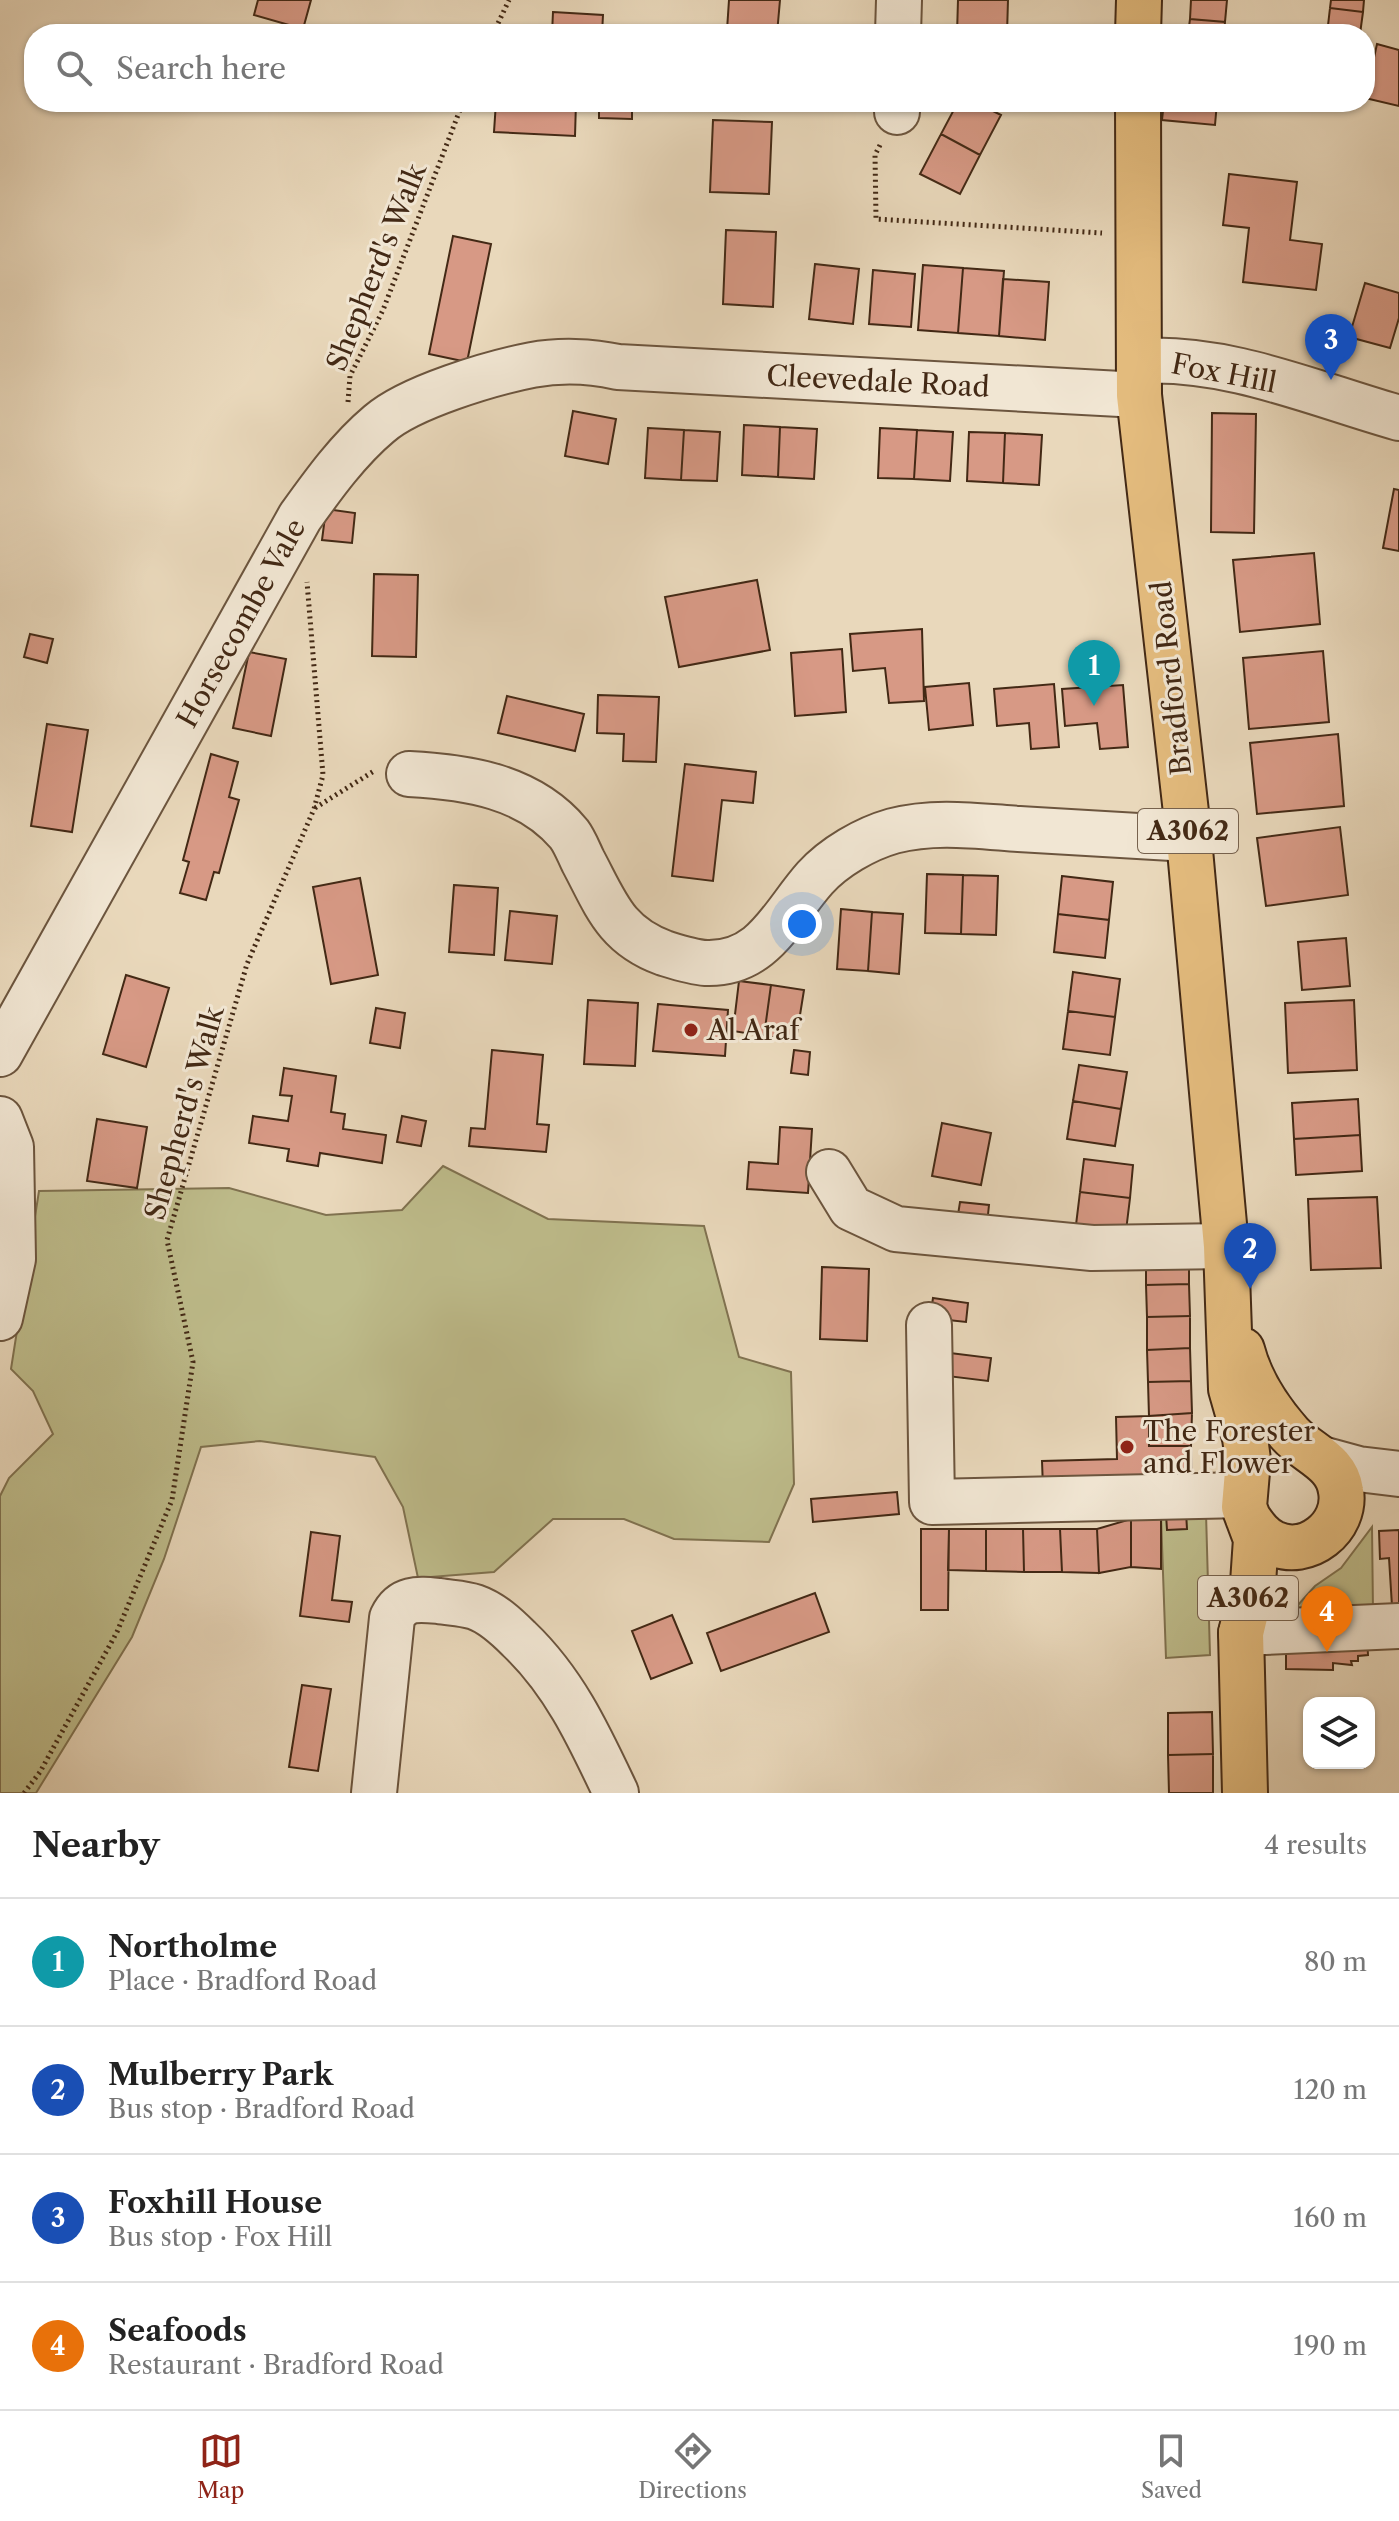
<!DOCTYPE html>
<meta charset="utf-8">
<style>
body{margin:0;font-family:"Libre Caslon Text",serif;background:#f6f6f6;color:#222}
.controls{position:absolute;right:24px;bottom:24px;display:grid;overflow:hidden;border-radius:16px;box-shadow:0 2px 6px #0004}
.controls button{width:72px;height:72px;display:grid;place-items:center;padding:0;border:0;border-bottom:2px solid #e0e0e0;background:#fff;color:#222;font:40px sans-serif}
.you{position:absolute;left:802px;top:924px;width:28px;height:28px;margin:-20px;border:6px solid #fff;border-radius:50%;background:#1a73e8;box-shadow:0 0 0 12px #1a73e833}
.badge{display:grid;place-items:center;width:52px;height:52px;border-radius:50%;background:#8f2418;color:#fff;font-size:26px;font-weight:700}
.pin{position:absolute;translate:-50% -66px;filter:drop-shadow(0 2px 4px #0008)}
.pin::after{content:'';position:absolute;top:42px;width:28px;height:24px;background:inherit;clip-path:polygon(0 0,100% 0,50% 100%)}
.list{margin:0;padding:0;list-style:none}
h2{display:flex;justify-content:space-between;align-items:center;height:104px;margin:0;padding:0 32px;font-size:34px}
h2 small{font-size:26px;font-weight:400;color:#767676}
.list li{display:grid;grid-template-columns:52px 1fr auto;gap:24px;align-items:center;box-sizing:border-box;height:128px;padding:0 32px;border-top:2px solid #e0e0e0}
.list b{display:block;font-size:30px;white-space:nowrap}
.list p{margin:0;font-size:26px;white-space:nowrap;color:#767676}
.list em{font-size:26px;font-style:normal;color:#767676}
.icon{flex:none;width:44px;height:44px;fill:none;stroke:currentColor;stroke-width:2;stroke-linecap:round;stroke-linejoin:round}
.map{position:relative;flex:none;width:1399px;height:1793px;overflow:hidden}
.search{position:absolute;background:#fff;box-shadow:0 2px 6px #0004;left:24px;right:24px;top:24px;height:88px;display:flex;align-items:center;gap:20px;box-sizing:border-box;padding:0 28px;border-radius:32px;color:#767676;font-size:30px}
.sheet{height:616px;background:#fff}
nav{display:flex;justify-content:space-around;align-items:center;box-sizing:border-box;height:112px;border-top:2px solid #e0e0e0;background:#fff;font-size:22px;color:#767676}
nav a{display:grid;justify-items:center;gap:4px}
nav .on{color:#8f2418}
.map>svg:first-child{display:block}
</style>
<div class="map">
<svg width="1399" height="1793" viewBox="0 0 1399 1793">
<rect width="100%" height="100%" fill="#e9d8bb"/>
<filter id="stains"><feTurbulence type="fractalNoise" baseFrequency=".0025" numOctaves="4"/><feColorMatrix values="0 0 0 0 .2 0 0 0 0 .09 0 0 0 0 .02 0 0 0 .5 -.17"/></filter>
<radialGradient id="worn" r=".72"><stop offset=".6" stop-color="#630" stop-opacity="0"/><stop offset="1" stop-color="#630" stop-opacity=".3"/></radialGradient>
<path fill="#bebc8b" stroke="#807250" stroke-width="2" d="M443,1166L548,1219L704,1226L739,1357L791,1372L794,1484L769,1542L674,1539L624,1519H553L494,1572L418,1578L403,1507L375,1457L260,1441L201,1447L164,1559L132,1637L36,1793H0V1496L9,1478L53,1434L33,1391L11,1369L39,1191L229,1188L326,1215L402,1210Z
M1206,1513L1210,1655L1166,1658L1161,1516Z
M1372,1527L1373,1611L1288,1616L1315,1586L1341,1568Z"/>
<path fill="#d79985" stroke="#432915" stroke-width="2" d="M258,0H311L303,29L254,15Z
M729,0H780L777,34L727,30Z
M958,0H1008L1007,34H957Z
M1191,0H1227L1225,22L1190,19Z
M1331,0H1364L1363,12L1330,8Z
M1330,8L1363,12L1360,34H1327Z
M553,12L603,15L602,34H552Z
M1190,19L1225,22L1224,34H1188Z
M1377,44L1399,50V106L1365,98Z
M496,102H576L575,136L494,132Z
M599,102H632V119L599,118Z
M958,102H975L1001,115L980,155L941,134Z
M1164,102H1217L1215,125L1162,120Z
M713,120L772,122L769,194L710,192Z
M941,134L980,155L960,194L920,174Z
M1229,174L1297,182L1290,240L1322,244L1316,290L1243,282L1249,228L1223,225Z
M726,230L776,232L773,307L723,304Z
M453,236L491,244L467,362L429,354Z
M815,264L859,269L853,324L809,319Z
M923,265L963,268L958,333L918,330Z
M963,268L1004,271L999,336L958,333Z
M873,270L915,274L911,327L869,324Z
M1003,279L1049,282L1045,340L999,336Z
M1365,283L1399,293V318L1390,348L1349,337Z
M573,411L616,419L608,464L565,456Z
M1212,413L1256,414L1254,533L1211,532Z
M744,425L780,427L778,477L742,475Z
M780,427L817,429L814,479L778,477Z
M648,428L684,430L681,480L645,478Z
M880,428L917,430L914,479L878,478Z
M684,430L720,432L717,481L681,480Z
M917,430L953,432L950,481L914,479Z
M969,432L1005,433L1003,483L967,481Z
M1005,433L1042,435L1039,485L1003,483Z
M1394,489L1399,490V551L1383,548Z
M326,509L355,513L352,543L322,540Z
M1314,553L1320,624L1240,632L1233,560Z
M374,574L418,575L416,657L372,656Z
M757,580L770,650L679,667L665,597Z
M922,629L924,701L889,703L885,668L853,671L850,634Z
M30,634L53,639L47,663L24,657Z
M842,649L846,712L795,716L791,653Z
M1323,651L1329,722L1249,729L1243,658Z
M249,652L286,659L271,736L233,728Z
M969,683L973,725L929,730L925,687Z
M1054,684L1059,747L1031,749L1029,723L997,726L994,689Z
M1123,685L1128,747L1100,749L1097,723L1065,726L1062,689Z
M598,695L659,697L656,762L623,761L624,734L597,733Z
M507,696L584,714L575,751L498,733Z
M47,724L88,730L72,832L31,826Z
M1338,734L1344,806L1257,814L1250,743Z
M211,754L238,762L229,797L239,800L219,873L214,872L206,900L180,893L189,862L183,860Z
M685,764L756,772L753,803L722,800L713,881L672,876Z
M1340,827L1348,895L1266,906L1257,838Z
M927,874L963,875L961,934L925,933Z
M963,875L998,876L996,935L961,934Z
M1062,876L1113,882L1109,920L1058,914Z
M360,878L378,975L331,984L313,887Z
M454,885L498,888L494,955L449,952Z
M841,909L872,912L868,971L837,969Z
M510,911L557,916L552,964L505,960Z
M872,912L903,914L899,974L868,971Z
M1058,914L1109,920L1105,958L1054,952Z
M1346,938L1350,986L1302,990L1298,942Z
M1073,972L1120,979L1115,1017L1068,1011Z
M126,975L169,988L146,1067L103,1054Z
M739,981L771,985L764,1036L733,1031Z
M771,985L804,990L796,1040L764,1036Z
M588,1000L638,1003L635,1066L584,1064Z
M1354,1000L1357,1070L1288,1073L1285,1003Z
M658,1004L728,1010L725,1056L653,1051Z
M376,1008L405,1013L400,1048L370,1043Z
M1068,1011L1115,1017L1110,1055L1063,1049Z
M492,1050L543,1055L537,1124L549,1125L546,1152L469,1146L471,1128L485,1129Z
M794,1050L810,1052L808,1075L791,1073Z
M1079,1065L1127,1072L1121,1109L1073,1101Z
M284,1068L336,1076L331,1112L345,1114L343,1129L386,1135L382,1163L320,1153L318,1166L287,1161L289,1149L249,1143L253,1116L288,1121L292,1096L280,1095Z
M1358,1099L1360,1135L1294,1139L1292,1103Z
M1073,1101L1121,1109L1115,1146L1067,1139Z
M402,1116L426,1121L421,1146L397,1142Z
M97,1119L147,1127L137,1188L87,1181Z
M942,1123L991,1133L981,1185L932,1176Z
M780,1127L812,1129L808,1193L747,1189L749,1162L778,1164Z
M1360,1135L1362,1171L1296,1175L1294,1139Z
M1084,1159L1133,1165L1130,1198L1080,1192Z
M1080,1192L1130,1198L1126,1231L1076,1225Z
M1377,1197L1381,1268L1311,1270L1308,1199Z
M960,1202L989,1205L987,1224L957,1221Z
M1189,1252V1284L1146,1285V1253Z
M822,1267L869,1269L867,1341L820,1339Z
M1189,1284L1190,1316L1147,1317L1146,1285Z
M933,1298L968,1303L966,1322L930,1318Z
M1190,1316V1348L1147,1350V1317Z
M1190,1348L1191,1381L1148,1382L1147,1350Z
M950,1353L991,1358L988,1381L947,1376Z
M1191,1381L1192,1413L1149,1416L1148,1382Z
M1192,1413L1191,1446H1149V1416Z
M1149,1416V1446H1191L1192,1484L1043,1488L1042,1461L1117,1459L1116,1417Z
M897,1492L899,1514L813,1522L811,1499Z
M1186,1512L1187,1529L1167,1530L1166,1514Z
M1161,1516V1569L1131,1567V1519Z
M1131,1519V1567L1099,1573L1097,1529Z
M921,1529H949L948,1610H921Z
M949,1529H986V1571L948,1570Z
M986,1529H1023L1024,1572L986,1571Z
M1023,1529H1060L1062,1572H1024Z
M1060,1529H1097L1099,1573L1062,1572Z
M1399,1530V1605L1392,1606L1389,1558L1380,1559L1379,1531Z
M311,1532L340,1536L332,1600L352,1602L349,1622L300,1616Z
M815,1593L829,1632L721,1671L707,1633Z
M672,1615L692,1663L651,1679L632,1631Z
M1367,1637L1368,1655L1358,1656V1661H1351L1352,1665L1333,1663V1670L1286,1669V1648Z
M302,1685L331,1689L318,1771L289,1767Z
M1212,1712L1213,1754L1168,1755V1713Z
M1213,1754V1793H1169L1168,1755Z"/>
<g fill="none" stroke-linecap="round" stroke-linejoin="round">
<defs>
<path id="minor" d="M898,34L899,0
M897,112V102
M1139,361C1229,356 1314,394 1399,418
M409,774C467,777 529,786 569,834C575,842 579,853 583,861C606,904 615,935 664,953C677,957 692,962 706,963C764,965 782,915 815,878C834,857 865,839 893,831C934,820 977,826 1019,829C1076,832 1133,836 1189,839
M0,1054L300,517C323,485 348,450 379,424C410,397 491,373 532,365C559,360 591,361 618,367L1139,395
M0,1119L11,1147L13,1259L0,1318
M829,1172L851,1208L896,1229L1092,1248L1226,1246
M929,1325L932,1502L1244,1495
M1325,1460L1358,1469L1399,1474
M1241,1633L1399,1626
M374,1793L392,1618C402,1597 418,1599 439,1601C451,1603 463,1603 475,1607C492,1613 506,1626 519,1639C565,1683 589,1736 616,1793"/>
<path id="major" d="M1138,34L1139,0
M1138,102L1139,395L1189,839L1226,1246L1231,1389L1245,1438L1248,1460L1244,1507L1256,1539L1253,1583L1241,1633L1245,1793
M1242,1350C1250,1381 1269,1410 1290,1434C1308,1454 1337,1461 1341,1491C1347,1527 1307,1559 1273,1543C1261,1537 1255,1528 1248,1518"/>
</defs>
<use href="#minor" stroke="#6c553e" stroke-width="48"/>
<use href="#major" stroke="#432915" stroke-width="48"/>
<path stroke="#432915" stroke-width="5" stroke-dasharray="2 4" stroke-linecap="butt" d="M493,34L509,0
M880,145L875,155L876,219L1102,233
M348,402L350,376L383,310L463,102
M315,808L374,771
M24,1793L40,1772L117,1632L172,1500L193,1362L167,1240L247,964L314,809L323,775L307,582"/>
<use href="#minor" stroke="#f1e6d3" stroke-width="44"/>
<use href="#major" stroke="#e4bc7e" stroke-width="44"/>
</g>
<g fill="#8f2418" stroke="#f1e6d3" stroke-width="3">
<circle cx="691" cy="1030" r="8"/>
<circle cx="1127" cy="1447" r="8"/>
</g>
<g text-anchor="middle" stroke-width="6" stroke-linejoin="round" paint-order="stroke">
<g fill="#f1e6d3" stroke="#77624e" stroke-width="2">
<rect x="1138" y="809" width="100" height="44" rx="6"/>
<rect x="1198" y="1576" width="100" height="44" rx="6"/>
</g>
<g font-size="26" font-weight="bold" fill="#432915">
<text x="1188" y="840">A3062</text>
<text x="1248" y="1607">A3062</text>
</g>
<g font-size="28" fill="#432915" stroke="#f1e6d3">
<text transform="translate(376 267) rotate(-68)" y="10">Shepherd's Walk</text>
<text transform="translate(1224 373) rotate(11)" y="10">Fox Hill</text>
<text transform="translate(878 381) rotate(3)" y="10">Cleevedale Road</text>
<text transform="translate(241 623) rotate(-61)" y="10">Horsecombe Vale</text>
<text transform="translate(1171 678) rotate(-96)" y="10">Bradford Road</text>
<text transform="translate(184 1113) rotate(-74)" y="10">Shepherd's Walk</text>
</g>
<g font-size="28" fill="#432915" stroke="#f1e6d3" text-anchor="start">
<text x="707" y="1040">Al Araf</text>
<text x="1143" y="1441">The Forester<tspan x="1143" dy="32">and Flower</tspan></text>
</g>
</g>
<rect width="100%" height="100%" filter="url(#stains)"/>
<rect width="100%" height="100%" fill="url(#worn)"/>
</svg>
<div class="controls">
<button><svg class="icon" aria-label="layers" viewBox="0 0 24 24"><path d="M12 4l9 5-9 5-9-5zM3 14l9 5 9-5"/></svg></button>
</div>
<div class="you"></div>
<div class="pin badge" style="left:1094px;top:706px;background:#0f9aa8">1</div>
<div class="pin badge" style="left:1250px;top:1289px;background:#1a4fb4">2</div>
<div class="pin badge" style="left:1331px;top:380px;background:#1a4fb4">3</div>
<div class="pin badge" style="left:1327px;top:1652px;background:#e8710a">4</div>
<div class="search"><svg class="icon" aria-label="search" viewBox="0 0 24 24"><circle cx="10" cy="10" r="6"/><path d="M15 15l6 6"/></svg>Search here</div>
</div>
<section class="sheet">
<h2>Nearby<small>4 results</small></h2>
<ul class="list">
<li><span class="badge" style="background:#0f9aa8">1</span><div><b>Northolme</b><p>Place · Bradford Road</p></div><em>80 m</em></li>
<li><span class="badge" style="background:#1a4fb4">2</span><div><b>Mulberry Park</b><p>Bus stop · Bradford Road</p></div><em>120 m</em></li>
<li><span class="badge" style="background:#1a4fb4">3</span><div><b>Foxhill House</b><p>Bus stop · Fox Hill</p></div><em>160 m</em></li>
<li><span class="badge" style="background:#e8710a">4</span><div><b>Seafoods</b><p>Restaurant · Bradford Road</p></div><em>190 m</em></li>
</ul>
</section>
<nav>
<a class="on"><svg class="icon" aria-label="map" viewBox="0 0 24 24"><path d="M3 6l6-2 6 2 6-2v14l-6 2-6-2-6 2zM9 4v14M15 6v14"/></svg>Map</a>
<a><svg class="icon" aria-label="directions" viewBox="0 0 24 24"><path d="M12 3l9 9-9 9-9-9zM9 14v-3h6M13 9l2 2-2 2"/></svg>Directions</a>
<a><svg class="icon" aria-label="saved" viewBox="0 0 24 24"><path d="M7 4h10v16l-5-4-5 4z"/></svg>Saved</a>
</nav>
